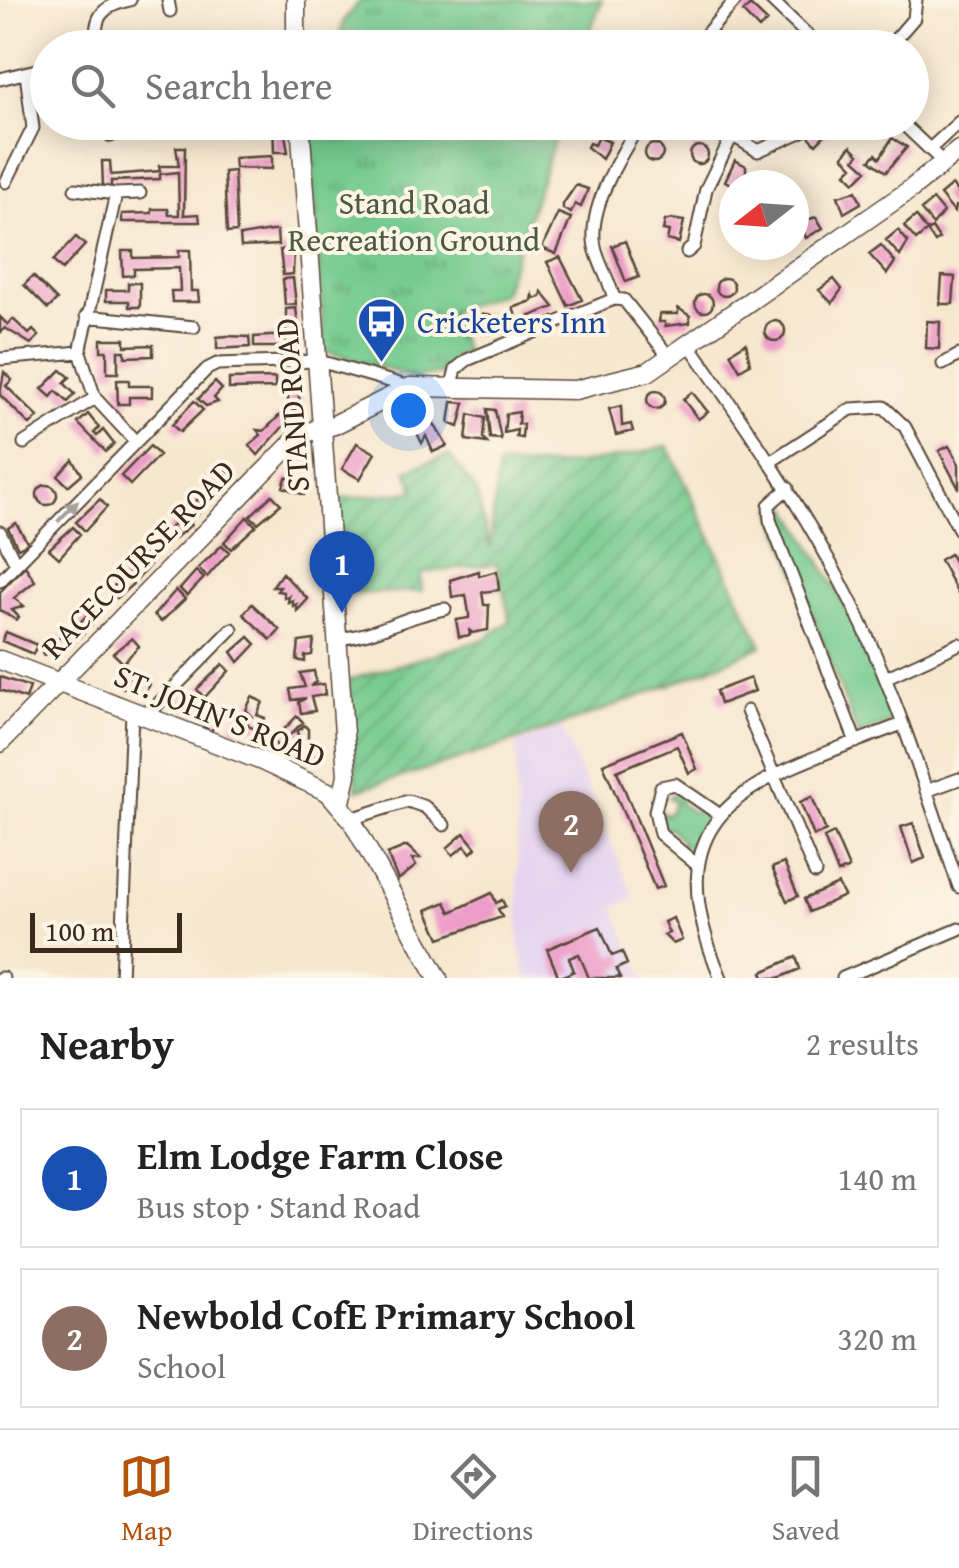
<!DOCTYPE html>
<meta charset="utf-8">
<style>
body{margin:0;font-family:"Gentium Book Plus",serif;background:#f6f6f6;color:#222}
.compass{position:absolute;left:719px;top:170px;width:90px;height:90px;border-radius:50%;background:#fff;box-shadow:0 5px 25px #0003;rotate:253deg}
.scale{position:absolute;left:30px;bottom:25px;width:152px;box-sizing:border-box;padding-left:10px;border:5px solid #3b2a1e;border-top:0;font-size:28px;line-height:35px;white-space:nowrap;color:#3b2a1e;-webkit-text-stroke:8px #fcf5e5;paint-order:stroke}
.you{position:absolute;left:408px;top:410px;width:35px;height:35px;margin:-25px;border:8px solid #fff;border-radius:50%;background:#1a73e8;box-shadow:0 0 0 15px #1a73e833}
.badge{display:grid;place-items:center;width:65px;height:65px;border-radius:50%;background:#b45309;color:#fff;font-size:32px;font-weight:700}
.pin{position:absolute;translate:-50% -82px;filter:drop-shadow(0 2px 5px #0008)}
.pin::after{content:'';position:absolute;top:52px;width:35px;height:30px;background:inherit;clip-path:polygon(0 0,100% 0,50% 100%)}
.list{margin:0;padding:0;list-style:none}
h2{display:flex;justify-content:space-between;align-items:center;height:130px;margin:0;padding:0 40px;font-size:42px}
h2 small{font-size:32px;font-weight:400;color:#767676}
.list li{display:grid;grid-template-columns:65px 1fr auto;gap:30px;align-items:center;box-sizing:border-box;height:140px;margin:0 20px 20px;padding:0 20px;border:2px solid #e0e0e0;border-radius:0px}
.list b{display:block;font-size:38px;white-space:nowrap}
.list p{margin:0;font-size:32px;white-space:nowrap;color:#767676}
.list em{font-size:32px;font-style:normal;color:#767676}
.icon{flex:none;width:55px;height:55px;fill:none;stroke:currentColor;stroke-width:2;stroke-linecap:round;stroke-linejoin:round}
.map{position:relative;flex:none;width:959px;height:978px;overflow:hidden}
.search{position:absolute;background:#fff;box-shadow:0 5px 25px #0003;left:30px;right:30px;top:30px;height:110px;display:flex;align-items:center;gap:25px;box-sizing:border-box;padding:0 35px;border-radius:55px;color:#767676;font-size:38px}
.sheet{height:450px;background:#fff}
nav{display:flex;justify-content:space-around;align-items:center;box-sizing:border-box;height:140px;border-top:2px solid #e0e0e0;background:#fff;font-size:28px;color:#767676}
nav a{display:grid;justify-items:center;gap:5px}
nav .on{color:#b45309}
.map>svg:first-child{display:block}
</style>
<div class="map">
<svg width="959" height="978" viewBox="0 0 959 978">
<defs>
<pattern id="park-tufts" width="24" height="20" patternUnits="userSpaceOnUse" patternTransform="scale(2.5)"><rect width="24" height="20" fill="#75ca8f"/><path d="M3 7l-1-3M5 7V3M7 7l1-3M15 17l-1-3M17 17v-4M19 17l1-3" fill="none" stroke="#61a474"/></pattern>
<pattern id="garden-furrows" width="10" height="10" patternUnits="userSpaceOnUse" patternTransform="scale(2.5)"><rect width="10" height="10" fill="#75ca8f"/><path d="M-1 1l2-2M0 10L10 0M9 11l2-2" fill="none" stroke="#61a474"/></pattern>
</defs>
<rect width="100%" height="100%" fill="#fcf5e5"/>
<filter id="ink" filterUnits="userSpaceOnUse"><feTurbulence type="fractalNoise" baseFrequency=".01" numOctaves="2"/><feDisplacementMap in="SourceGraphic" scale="20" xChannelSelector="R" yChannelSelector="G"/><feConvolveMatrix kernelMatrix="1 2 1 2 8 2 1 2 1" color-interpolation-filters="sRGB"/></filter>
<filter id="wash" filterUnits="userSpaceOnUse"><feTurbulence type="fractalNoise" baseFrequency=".0048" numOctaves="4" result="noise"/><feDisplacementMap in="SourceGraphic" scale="40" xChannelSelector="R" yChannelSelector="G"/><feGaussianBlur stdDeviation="2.25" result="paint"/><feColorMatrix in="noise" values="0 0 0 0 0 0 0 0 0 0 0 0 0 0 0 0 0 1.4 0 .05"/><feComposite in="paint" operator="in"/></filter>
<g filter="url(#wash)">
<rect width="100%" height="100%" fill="#f7e7cf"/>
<path fill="#e5d3f1" d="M562,728L634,898L614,907L644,978H526L519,942L516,744Z"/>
<path fill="#75ca8f" stroke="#587a56" stroke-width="2.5" d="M784,498L847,608L895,721L858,736L774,512L776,503Z
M676,792L684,794L679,803L694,813L701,807L711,817L701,828L690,854L677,847L683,843L669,827L661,831L659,812L668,815L675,802L668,797Z"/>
<path fill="url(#park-tufts)" stroke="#587a56" stroke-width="2.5" d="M361,0H602L584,47H329L336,45L345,19Z
M310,123H560L503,293L450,311L465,352L453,356L444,373L415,378L324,351Z"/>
<path fill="url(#garden-furrows)" stroke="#587a56" stroke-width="2.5" d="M668,446L762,646C628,705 498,750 357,790L349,680L485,639L510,621L497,564L421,573L422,591L346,594L338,499L415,491L407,470L449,455L476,491L490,548L498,465C558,470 610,461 668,446Z"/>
<g id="blocks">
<path fill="#ec9cc8" d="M750,5L767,21L759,29L743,12Z
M273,122H283L288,152H274Z
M816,122L831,129L816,144L806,133Z
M598,137L610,142L602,159L587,147L589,143L594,145Z
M892,138L907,147L886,172L870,160L876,154L880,158Z
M645 153a9 9 0 1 1 18 0a9 9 0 1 1-18 0Z
M690 155a9 9 0 1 1 18 0a9 9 0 1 1-18 0Z
M851,146L859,154L855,159L867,170L855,182L846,173L853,166L843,156Z
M176,147H185L184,215L199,214L200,222H122V214L152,213V209H168L169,215H179L178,172L160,174V179L111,181V187H103L102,161H110L111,175L160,171L159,166H179Z
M272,156V169L235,168L234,158Z
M735,160L746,166V175L733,185L725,181Z
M234,171L237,232L227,233L224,172Z
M576,185L588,189L581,207L575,204L571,213L563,209V204Z
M952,185L959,194V207L955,206L954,212L940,195Z
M856,191L861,203L844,213L838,196Z
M933,200L943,212L933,225L921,210Z
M558,213L571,218L556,254L542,248Z
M916,216L927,231L932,228L939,239L935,242L927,231L916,240L904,226Z
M816,217L823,228L806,238L800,222Z
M671,219L684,221L679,243L667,240L669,231L663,230L665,221Z
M898,230L908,242L900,256L886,240Z
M271,231H277L278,245L241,247L240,236Z
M76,237L85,245L62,270L53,261Z
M625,241L639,277L626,282L612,246Z
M881,245L895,262L887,274L869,254Z
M294,249L293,274L283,275L280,250Z
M179,250H190L191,291H198L199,302H172L171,291H180L179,268L134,269V275L123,276L122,251H133V258L179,257Z
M560,257L582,300L568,306L547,262Z
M33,276L57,300L48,309L24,285Z
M942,276L955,277L953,304H940Z
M716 287a9 9 0 1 1 18 0a9 9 0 1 1-18 0Z
M293,278L296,304L285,305L283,279Z
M834,279L842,289L832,303L819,290Z
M128,283H140V307H129V301H106V290H128Z
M542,292L554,307L518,321L513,308L532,301L533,295L535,299L541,297Z
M695 303a9 9 0 1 1 18 0a9 9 0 1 1-18 0Z
M296,308L299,331L286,333V309Z
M678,308L690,316V323L665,326V322H659L660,314H678Z
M476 324a10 10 0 1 1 20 0a10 10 0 1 1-20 0Z
M0,317L8,325L13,319L29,334L33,330L39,336L31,344L5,328L0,333Z
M765 331a10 10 0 1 1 20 0a10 10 0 1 1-20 0Z
M927,321L940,322L939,349L926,348Z
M286,335L287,347H254V337Z
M227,336L249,337L250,347L217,349V337Z
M101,339H125V346L153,345V356L125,357V351H118V373H107V351H101Z
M746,343L750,364L740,370L730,353Z
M61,370L70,377L64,383L75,394L68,402L56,391L51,397L42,389Z
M4,372L12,380L6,386L38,417L30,425L0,395Z
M275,378V388L229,389V379Z
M117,380H129V386H152V397H129V404H118Z
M215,382L222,389L214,398L218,402L206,406L198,399Z
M298,383L300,410H289L287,384Z
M647 400a9 9 0 1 1 18 0a9 9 0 1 1-18 0Z
M692,392L708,412L698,419L683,399Z
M194,401L203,410L180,432L172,425Z
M452,402L465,403L459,427L449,423Z
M621,406L622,426L631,424L633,431L616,435L609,409Z
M487,409L495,410L501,439L490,438Z
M519,412L518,424H523L522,438L516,437L517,430L504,433L506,414Z
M88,414L99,428L94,433L97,436L103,430L114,444L106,452L78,423Z
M281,414L288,421L258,455L249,445L261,435L257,430L264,431Z
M469,414L485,418L483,438L487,443L466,440Z
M430,417L447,446L433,452L426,436L422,443L413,425Z
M357,443L375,453L360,479L342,469Z
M150,446L159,455L130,485L121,476Z
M949,446L959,464V489L939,451Z
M73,460L82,474L68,486L58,476Z
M227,470L234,477L211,501L204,494Z
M293,477L308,486L304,495L283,487L286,478Z
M37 495a10 10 0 1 1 20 0a10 10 0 1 1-20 0Z
M272,495L281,504L258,523L250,516Z
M201,496L209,503L192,520L185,513Z
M100,499L107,507L85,531L76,522Z
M181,515L191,525L174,539L167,532Z
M247,517L256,526L231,549L224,542Z
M16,523L28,543L18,548L8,528Z
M73,527L80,534L59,558L49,549Z
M222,545L229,552L207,577L198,568Z
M950,554L959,571V596L940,560Z
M145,555L152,562L138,579L128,570Z
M25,566L35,581L14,598L24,606L12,610L19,617L16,620L0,610V592Z
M196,571L204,578L187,596L180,589Z
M479,571V576L497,571L499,590L482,592L484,605H489L488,630L472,633L469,629L470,635L459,637L456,620L469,618V613L466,595L452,597L450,580Z
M282,573L308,599L297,611V604L293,606V600L288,602L289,596L284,598V592L277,591L280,587H272Z
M124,574L133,584L117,598L110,591Z
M176,590L185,599L161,622L154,615Z
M252,604L280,630L271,640L243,614Z
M88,614L95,621L72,645L65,638Z
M6,632L37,645L33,654L2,641Z
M62,636L66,649L43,655L41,646Z
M249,637L256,644L239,662L232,652Z
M132,638L139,646L123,663L113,653Z
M314,640L312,655L305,656V662L297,660L299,642Z
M223,664L229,671L204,698L197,689Z
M314,671L316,682L310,686L324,684L325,695L311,697L315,711L301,713L299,702L306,698L292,700L290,689L305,687L300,673Z
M126,675L149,684L145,694L121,687Z
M0,677L30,687L26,699L0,690Z
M750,678L755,691L720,704L716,691Z
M180,692L203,710L194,720L171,702Z
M252,697L263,702L257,715L265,718L259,731L248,726L247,720L242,733L230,728L236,715L252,716L246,710Z
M212,709L225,713L210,732L200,722Z
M297,716L303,722L278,747L273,741Z
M304,725L308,729V753L313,752L314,760L293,762V744L300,741L297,732Z
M682,732L697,769L689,773L677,746L617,771L664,886L655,889L603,764Z
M812,797L826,831L814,836L800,802Z
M913,823L925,858L913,863L901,827Z
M464,833L476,848L471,853L465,846L453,855L447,848Z
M834,833L849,868L838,873L824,838Z
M407,846L420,858L412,859L416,866L398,880L387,854Z
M784,863L798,896L787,901L772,868Z
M838,884L844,896L809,912L804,899Z
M492,893L496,903L502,900L505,906L498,909L502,917L440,938L427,910L446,902L451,912Z
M673,918L682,940L673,944L664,935L669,933L664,922Z
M600,927L612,956L622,952L627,964L616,969L620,978H589L579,954L569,958L574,971L559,978L547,949Z
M796,957L800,969L779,978H764L762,972Z"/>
</g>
</g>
<g filter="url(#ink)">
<use href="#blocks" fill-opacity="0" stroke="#574639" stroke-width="2.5"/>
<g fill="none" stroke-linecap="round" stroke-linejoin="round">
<defs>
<path id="street" d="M168,0L170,11
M771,0L821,48
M98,48C92,18 101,6 130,0
M694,48L736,0
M888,48L914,18L916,0
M0,79L48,67
M110,122L111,136
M641,122C621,154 587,208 595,247C599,265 610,281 614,299L624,300L670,358
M701,122L728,140
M901,122L944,163
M732,135L758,151L801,132
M930,149L959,122
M6,182L33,128L26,74
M75,189L116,194
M687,252L694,246L706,189L735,130
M86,316L194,327
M689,344C747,427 805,510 851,602C896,692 926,791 959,887
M0,359L80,352
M943,364L959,355
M452,385L456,369L467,360L614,299
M135,441L95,398L80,352L116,194L140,193
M24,443L95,398
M770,462L851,409L884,407L905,427L959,529
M788,488L769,505L770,520L856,742
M0,532L16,564
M0,581L207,369L217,364L319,361L410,387
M337,639C376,636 406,615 445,609
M885,678L959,644
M747,711L815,873
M150,717L157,705L232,629
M926,791L959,779
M351,819L408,801L425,807L444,825
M696,864L660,834L655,811L661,787L675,784L720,815
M0,978H3
M121,978L132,712
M721,978C645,800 764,778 902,724
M843,978L959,929"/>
<path id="secondary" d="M296,48V0
M300,122L347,775L341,802
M0,660L262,761L328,792L351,819L438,978
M0,743L301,434L334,425L410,387L575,390L648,372L911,189L959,150"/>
</defs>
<use href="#street" stroke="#574639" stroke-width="15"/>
<use href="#secondary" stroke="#574639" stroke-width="21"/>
<use href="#street" stroke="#fff" stroke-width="11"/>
<use href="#secondary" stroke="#fff" stroke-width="18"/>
</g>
<defs><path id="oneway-solid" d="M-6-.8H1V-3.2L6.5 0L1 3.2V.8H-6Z" transform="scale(2.5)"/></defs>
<use fill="#a79f9a" href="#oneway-solid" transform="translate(68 511) rotate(-46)"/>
</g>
<defs>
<symbol id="bus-pin" viewBox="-11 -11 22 30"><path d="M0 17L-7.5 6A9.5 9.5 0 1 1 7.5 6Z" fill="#1a4fb4" stroke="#fcf5e5"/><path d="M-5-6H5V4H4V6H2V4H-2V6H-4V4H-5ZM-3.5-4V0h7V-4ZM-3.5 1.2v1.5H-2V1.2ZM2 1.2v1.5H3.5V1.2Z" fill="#fff"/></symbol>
</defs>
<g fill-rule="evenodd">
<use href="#bus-pin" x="354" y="294" width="55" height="75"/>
</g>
<g text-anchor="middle" stroke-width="8" stroke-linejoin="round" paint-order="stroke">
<g font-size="32" fill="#4c5a40" stroke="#fcf5e5">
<text x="414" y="214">Stand Road<tspan x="414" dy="37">Recreation Ground</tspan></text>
</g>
<g font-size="32" fill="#164399" stroke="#fcf5e5" text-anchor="start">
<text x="417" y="333">Cricketers Inn</text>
</g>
<g font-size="32" fill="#3b2a1e" stroke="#fcf5e5">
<text transform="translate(292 405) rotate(-94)" y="11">STAND ROAD</text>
<text transform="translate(138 559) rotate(-46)" y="11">RACECOURSE ROAD</text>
<text transform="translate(220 716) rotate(22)" y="11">ST. JOHN'S ROAD</text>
</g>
</g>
</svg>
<svg class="compass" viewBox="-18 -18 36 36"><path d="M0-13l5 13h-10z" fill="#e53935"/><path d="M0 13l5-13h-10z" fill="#767676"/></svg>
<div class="scale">100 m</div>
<div class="you"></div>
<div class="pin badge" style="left:342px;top:613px;background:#1a4fb4">1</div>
<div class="pin badge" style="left:571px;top:873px;background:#8d6e63">2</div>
<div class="search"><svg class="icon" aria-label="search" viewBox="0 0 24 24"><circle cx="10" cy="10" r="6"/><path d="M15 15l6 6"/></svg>Search here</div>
</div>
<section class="sheet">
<h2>Nearby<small>2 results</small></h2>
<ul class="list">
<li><span class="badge" style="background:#1a4fb4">1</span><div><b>Elm Lodge Farm Close</b><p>Bus stop · Stand Road</p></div><em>140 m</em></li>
<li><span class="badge" style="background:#8d6e63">2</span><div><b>Newbold CofE Primary School</b><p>School</p></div><em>320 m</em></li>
</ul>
</section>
<nav>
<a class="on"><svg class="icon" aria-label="map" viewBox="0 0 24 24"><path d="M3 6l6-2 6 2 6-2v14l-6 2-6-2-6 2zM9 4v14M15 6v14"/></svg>Map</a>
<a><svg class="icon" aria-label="directions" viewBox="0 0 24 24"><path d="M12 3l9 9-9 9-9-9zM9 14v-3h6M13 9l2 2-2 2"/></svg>Directions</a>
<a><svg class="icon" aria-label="saved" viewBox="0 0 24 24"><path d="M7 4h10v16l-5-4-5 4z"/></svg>Saved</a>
</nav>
